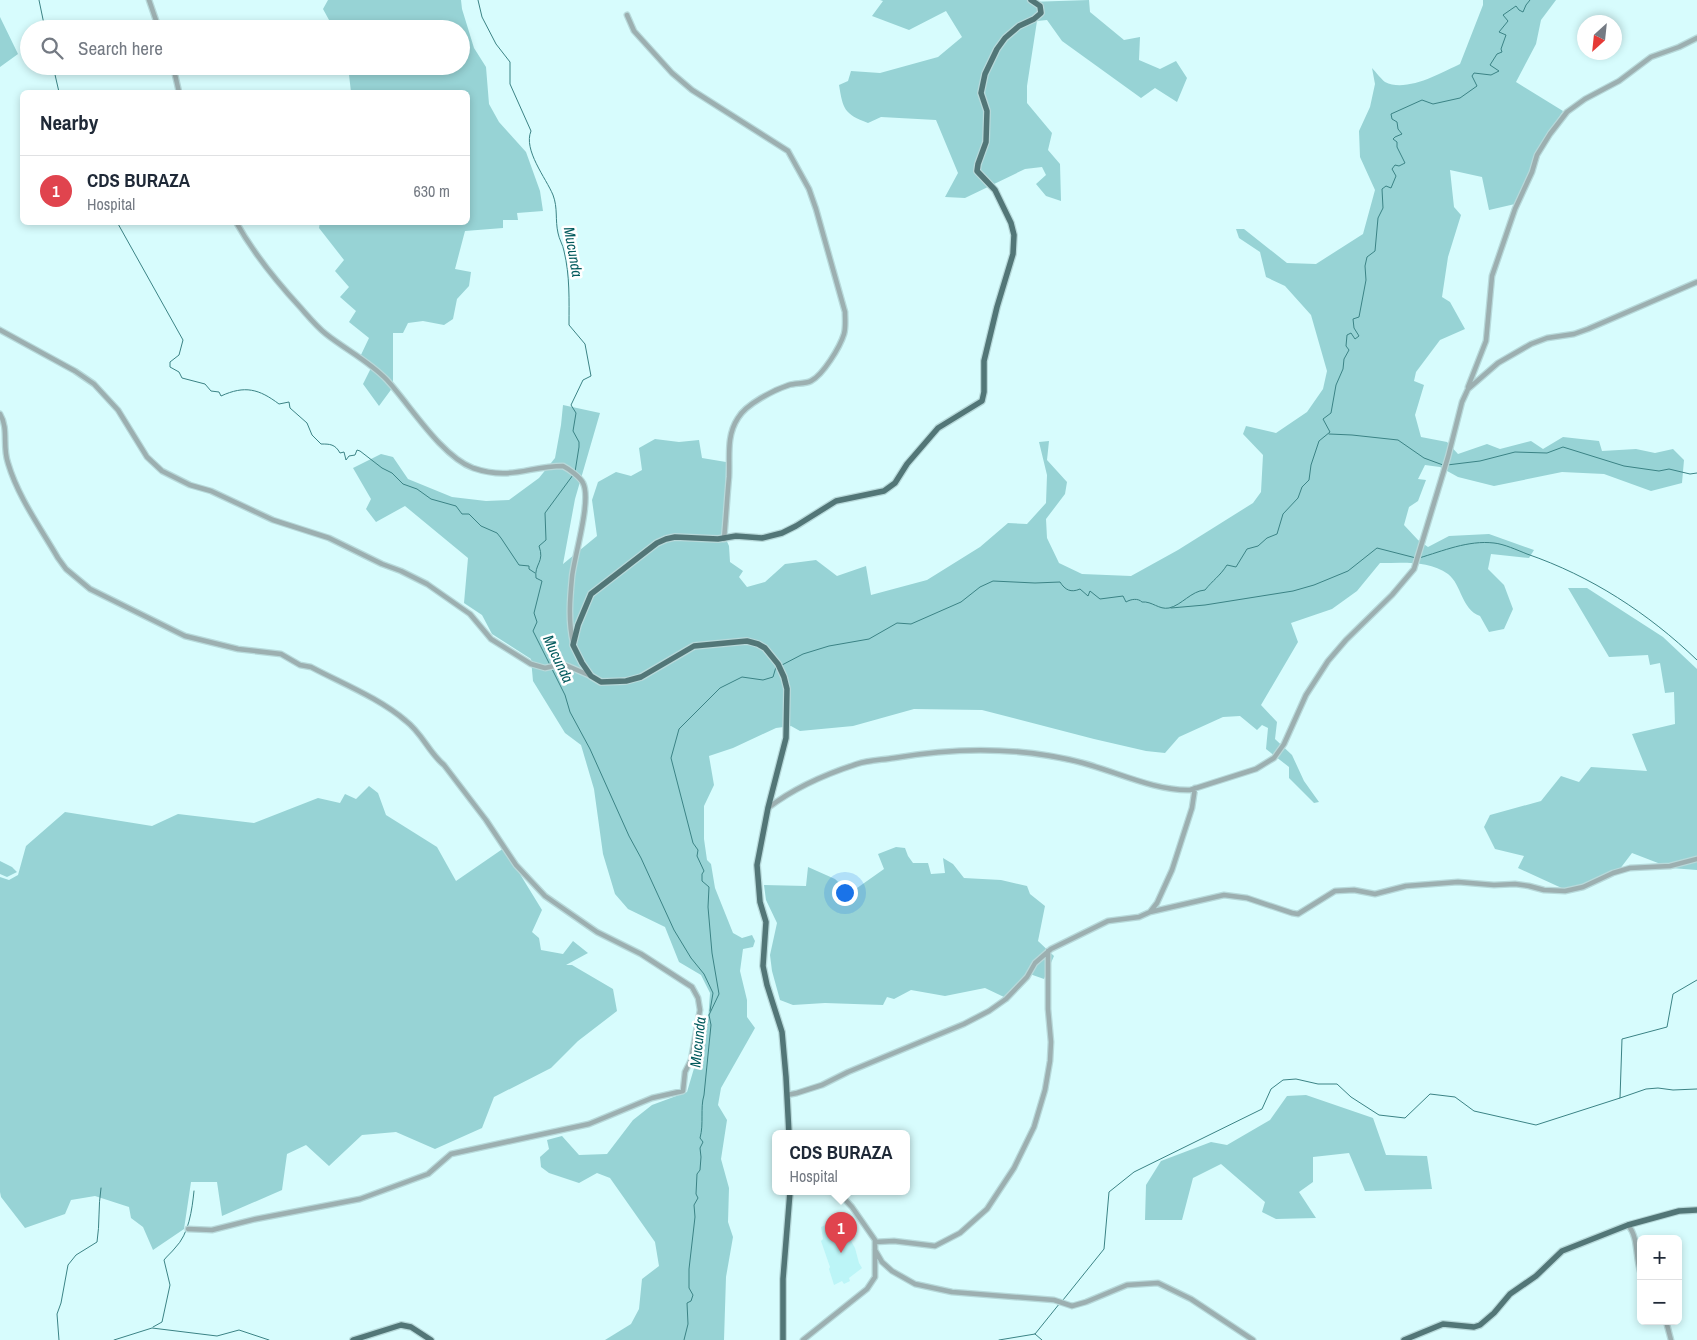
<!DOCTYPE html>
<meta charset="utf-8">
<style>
body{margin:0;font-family:"Archivo Narrow",sans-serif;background:#f6f6f7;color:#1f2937}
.controls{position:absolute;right:15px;bottom:15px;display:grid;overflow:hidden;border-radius:8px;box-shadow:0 2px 8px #0003}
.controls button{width:45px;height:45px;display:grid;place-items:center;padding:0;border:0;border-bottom:1px solid #e0e1e3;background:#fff;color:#1f2937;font:25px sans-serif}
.compass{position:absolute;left:1577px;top:15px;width:45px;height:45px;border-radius:50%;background:#fff;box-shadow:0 2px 8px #0003;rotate:207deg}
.you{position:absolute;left:844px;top:892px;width:18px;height:18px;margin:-12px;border:4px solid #fff;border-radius:50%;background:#1a73e8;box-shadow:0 0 0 8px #1a73e833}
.badge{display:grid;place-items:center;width:32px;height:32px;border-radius:50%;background:#ba293e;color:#fff;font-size:16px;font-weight:700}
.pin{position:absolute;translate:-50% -41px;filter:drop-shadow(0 1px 2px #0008)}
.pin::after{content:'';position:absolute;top:26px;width:18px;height:15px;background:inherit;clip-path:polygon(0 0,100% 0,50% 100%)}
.popup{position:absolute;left:772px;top:1130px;width:138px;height:65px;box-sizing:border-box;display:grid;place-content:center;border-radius:8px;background:#fff;filter:drop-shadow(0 1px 4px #0005);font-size:16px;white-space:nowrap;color:#747a83}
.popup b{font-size:19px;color:#1f2937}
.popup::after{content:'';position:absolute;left:50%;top:100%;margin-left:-10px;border:10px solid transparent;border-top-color:#fff}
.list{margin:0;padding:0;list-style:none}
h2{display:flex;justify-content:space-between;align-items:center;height:65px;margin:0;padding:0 20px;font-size:21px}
h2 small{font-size:16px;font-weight:400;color:#747a83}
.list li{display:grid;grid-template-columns:32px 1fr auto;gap:15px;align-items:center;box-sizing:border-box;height:70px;padding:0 20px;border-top:1px solid #e0e1e3}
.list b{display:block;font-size:19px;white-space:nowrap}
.list p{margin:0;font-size:16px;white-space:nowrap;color:#747a83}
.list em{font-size:16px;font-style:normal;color:#747a83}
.icon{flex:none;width:28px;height:28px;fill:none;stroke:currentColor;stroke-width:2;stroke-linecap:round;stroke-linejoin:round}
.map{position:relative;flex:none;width:1697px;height:1340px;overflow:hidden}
.search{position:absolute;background:#fff;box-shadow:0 2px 8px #0003;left:20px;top:20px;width:450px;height:55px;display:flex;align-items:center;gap:12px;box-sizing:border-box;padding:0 18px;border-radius:28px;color:#747a83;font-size:19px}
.panel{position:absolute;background:#fff;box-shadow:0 2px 8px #0003;left:20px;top:90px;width:450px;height:135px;border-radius:8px}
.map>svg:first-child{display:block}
</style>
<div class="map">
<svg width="1697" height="1340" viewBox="0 0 1697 1340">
<rect width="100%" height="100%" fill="#d7fcfd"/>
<path fill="#bcf5f7" d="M846,1216L847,1229L850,1239L855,1248L859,1263L862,1268L849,1278L850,1281L844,1284L842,1281L834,1285L829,1269L830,1267L821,1241L823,1239L821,1227Z"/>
<path fill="#97d3d5" d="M328,0H461L462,9L474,48L486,67L489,104L499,122L526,152L540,191L543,211L517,213L518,220H503V228L465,231L455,269L471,272L469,286L457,299L453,319L444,325L423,321L408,323L403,333H393V387L379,406L363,384L372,366L360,357L369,338L349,322L356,311L340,297L349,287L335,271L344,260L319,228L320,222H468V92H351L348,66H461V29H334L323,9Z
M880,0H1028L1029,2L1089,0L1090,12L1124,40L1140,37L1139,60L1160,69L1176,61L1187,78L1177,102L1155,88L1141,98L1062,41L1047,20L1037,21L1027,86V103L1052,133L1048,150L1060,164L1061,201L1046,196L1036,184L1046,175L1042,167L1025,169L965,198L945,197L958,173L936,120L881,117L868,123C844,114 843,109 839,85L848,81L851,71L880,73L938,57L962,37L946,11L909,30L872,16L883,1Z
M1483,0H1556L1541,20L1536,44L1516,82L1563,111L1537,151L1530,173L1515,204L1489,210L1482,177L1450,170L1454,207L1461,215L1448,257L1442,297L1450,302L1465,329L1440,340L1416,372L1414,381L1424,385L1415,415L1421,437L1447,442L1458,454L1487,444L1500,449L1531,441L1543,449L1563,437L1599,441L1602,451L1636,449L1655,453L1673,449L1684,460L1682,483L1651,491L1604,474L1562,472L1494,486L1458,477L1440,467L1425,465L1418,479L1426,480L1418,501L1409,507L1404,525L1418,540L1428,547L1449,536L1489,534L1534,550L1529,558L1491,554L1488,569L1504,585L1513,609L1504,629L1489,632L1480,616C1461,609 1462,585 1448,574C1429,560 1402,563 1380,563L1357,591L1332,609L1291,623L1298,642L1261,705L1277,722L1275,739L1292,755L1304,781L1319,802L1314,803L1289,778V767L1266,749L1268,728L1262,725L1257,730L1240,716L1223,717L1179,737L1165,753L1146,751L1094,739L982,710L914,709L853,726L800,731L791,726L776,728L733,748L709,756L714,785L704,806V839L707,860L711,864L715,888L733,933L742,938L752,935L755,941L753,947L743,949L740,971L747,1000V1017L755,1028L721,1088L718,1105L727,1120L721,1159L729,1188L728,1222L733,1237L726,1277L724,1340H605L631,1324L639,1309L642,1279L659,1266L655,1242L610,1178L597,1173L579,1183L549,1173L541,1167L540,1157L549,1149L547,1140L562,1136L579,1155L607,1154L633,1120L652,1105L687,1092L708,1021L710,993L701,975L679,962L665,927L628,909L615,894L603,854L594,789L581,745L565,733L533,681L531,659L492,634L482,615L464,603L468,558L405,506L376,522L366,509L371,499L353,468L381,454L393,457L408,479L452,497L486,501L509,500L539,478L555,458L561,425L563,405L600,413L575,499L563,564L597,536L592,500L598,482L616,472L631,476L642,470L639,448L655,439L679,442L699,440L702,458L726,462L725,537L729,546L730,562L743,571L739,577L747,587L765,582L785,564L816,560L837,576L866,566L871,595L927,580L980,547L1008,523L1027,524L1046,503L1047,475L1039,442L1049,441L1047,460L1067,482L1065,494L1046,519L1047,538L1059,563L1082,574L1131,576L1178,550L1253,503L1261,492L1263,455L1243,434L1246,426L1276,433L1307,412L1323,389L1327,371L1311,315L1285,286L1266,277L1260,252L1239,238L1236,229H1244L1287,263L1316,264L1363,234L1375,190L1360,157L1359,131L1370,107L1375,84L1372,68C1376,72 1381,79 1385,82C1406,93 1441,73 1460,64L1483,5Z
M0,17L18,54L0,67Z
M1568,588H1587L1663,637L1697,669V870L1671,868L1632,853L1616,874L1585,888L1566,890L1518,868L1524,856L1495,849L1484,827L1490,815L1541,801L1561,776L1579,782L1591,767L1647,771L1632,734L1675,724L1674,692L1665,693L1660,663L1650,665L1648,655L1609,657Z
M369,786L378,793L386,815L437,847L456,881L504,848L542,910L532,932L539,938L541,950L563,954L573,941L588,953L566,965H572L613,989L617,1011L578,1041L551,1068L494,1097L482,1128L435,1149L396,1132L362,1135L329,1166L306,1145L287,1154L282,1190L222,1216L217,1182H191L184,1229L153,1250L143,1227L131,1218L129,1207L95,1196L71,1200L65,1214L25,1228L1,1197L0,1192V877L9,880L18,875L26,846L65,812L152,826L178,814L254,823L318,798L340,803L345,794L356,799Z
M896,847L905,848L908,856L913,863H928L931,874L945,873L943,858L953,864L964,878L1001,880L1027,886L1030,894L1045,906L1038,941L1054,956L1044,979L1027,973L1011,992L1004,997L985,988L945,996L911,990L894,999L887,997L883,1005L825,1003L793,1005L780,1000L772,971L770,955L777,923L766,900L764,885L806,886L808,867L835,879L850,893L884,869L878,854Z
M0,861L12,867L17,872L7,877L0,874Z
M1306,1095L1373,1118L1386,1155L1427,1156L1432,1189L1365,1191L1349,1153L1313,1157V1182L1299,1192L1316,1218L1276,1219L1262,1212L1265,1202L1221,1164L1193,1178L1182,1220H1145L1146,1185L1161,1161L1211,1142L1227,1145L1270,1120L1287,1096Z"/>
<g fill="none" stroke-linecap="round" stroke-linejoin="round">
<path stroke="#3b8385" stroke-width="1" d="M39,0L45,29
M478,0L482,17L496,44L510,62V84L531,131C523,150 546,178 553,195C558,208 555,220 558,233C559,239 563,245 564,251C570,276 569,300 569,325L585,344L591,376L583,380L571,405L576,413L573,431L579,442V447L575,472
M53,66L59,92
M117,222L183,340L179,355L170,362V367L179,372L182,378L205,384L211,391L219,392L221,396C245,385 259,389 279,404L289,402L290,408L307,423L312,435L321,444C330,444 335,444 340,453L344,452L346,460L349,456L355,455L357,450L360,451L382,468L392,473L403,484L417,489L431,499L456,506L462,514H469L481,526L497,533L501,538L519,565L529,566V569L535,573
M1329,434L1352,435L1398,440L1424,458L1443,465
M1447,465L1480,461L1515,452L1547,453L1563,447L1624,466L1659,471L1669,469L1690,474L1697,473
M1419,558C1443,551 1468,540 1494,543C1504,544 1517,550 1527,554C1591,576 1648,613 1697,660
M1171,608L1205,605L1293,591L1314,585L1348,571L1377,548L1416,558
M550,665L533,631L537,622L534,613L542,581L536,578C534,564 545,562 539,546L546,540L545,513L573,475
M782,665L803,654L829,646L869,639L897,623L911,624L961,602L980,587L993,581L1035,583L1060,582C1065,590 1071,593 1080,589L1088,596L1090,591L1100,599L1123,596L1126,602C1131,599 1138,598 1142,602C1152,601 1159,610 1169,608C1182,605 1191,591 1205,590C1213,580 1220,576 1227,565L1236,567L1247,549L1258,546L1267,538L1277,534L1283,514L1298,498L1302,487L1309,480L1311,465L1319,441L1330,432L1323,419L1331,413L1336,385L1343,369L1344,359L1349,350L1346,346L1347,335L1351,333L1355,339L1359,336L1354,328L1353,319L1359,317L1366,280L1365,266L1367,257L1375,251L1378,218L1383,208L1382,189L1386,186L1391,188L1396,176L1392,169L1395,165L1399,166L1405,163L1397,147V142L1393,139L1395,137L1402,134L1398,129L1397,122L1392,119L1391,114L1422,100L1433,104L1460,98L1477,86L1472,76L1474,73L1491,75L1499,71L1490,65L1497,54L1502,52L1501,49L1506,35L1499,32L1508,21L1503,15L1516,6L1519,10L1523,12L1526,5L1530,0
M552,669L565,695L570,712L590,749L629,836L641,858L674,930L691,958L704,974L713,993L710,1011
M709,1015L719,994L712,953L708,907L709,887L702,881V874L704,871L697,856L698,850L693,843L671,758L679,729L720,688L742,677L763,680L773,677L776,667
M1620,1098L1646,1089L1658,1088L1673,1090L1697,1089
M1063,1300L1104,1249L1109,1192L1134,1172L1262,1109L1271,1089L1283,1080L1296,1079L1318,1084H1337L1351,1097L1379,1115L1405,1118L1430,1094L1455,1097L1474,1111L1536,1125L1620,1098L1622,1039L1667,1027L1673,994L1697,980
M153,1327L162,1322L170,1285L164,1260C167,1256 172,1252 175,1248C189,1234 192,1210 194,1191
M1035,1334L1042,1340
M59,1340L57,1314L61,1303L68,1265L76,1255L97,1242C100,1224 98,1206 101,1188
M114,1340L152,1328L217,1336L239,1330L269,1340
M684,1340L688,1324L687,1303L691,1301L693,1295L689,1288V1269L695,1217L694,1205L698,1198L696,1194L697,1174L700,1170L701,1157L700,1148L703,1142L700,1138C704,1124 700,1108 704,1095L711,1025L709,1015
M999,1340L1035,1334L1060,1303"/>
<defs>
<path id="minor" d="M149,0L159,29
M627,15L634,31L672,73L692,90L788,151L809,189L816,209L845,312C845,319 846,327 844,334C840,347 823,375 811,381C805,384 796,383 789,385C774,390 746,404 738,418C726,436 730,457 729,477C727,498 726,518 724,539
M173,66L179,92
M236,222C254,254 276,281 300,307C308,316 316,326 326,334C346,350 369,361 387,380C410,405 441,456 473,468C511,481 528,466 563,466C569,469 580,477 583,483C592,500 574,557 572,577C570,598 568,621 573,642
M0,330L75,371L94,384L118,410L147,457L162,471L190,485L211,491L273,520L329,538L382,564L401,571L427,584L470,614L491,639L531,664L545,668L563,664L591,676
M1468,387L1486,341L1492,276L1515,209L1532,172L1537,155L1550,134L1567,112L1585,99L1619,81L1651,57L1679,47L1697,38
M0,414C9,429 2,446 8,463C18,497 40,527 58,558L66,569L90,589L185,636L238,649L281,654L300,665L311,667C343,684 379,698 406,721C422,733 429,753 444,765L486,820L516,865L545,896L597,932L641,954L692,987L698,998L700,1010L691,1060L685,1072L683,1091L652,1098L589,1124L451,1154L428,1174L360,1199L256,1219L212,1230L188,1229
M768,808C794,788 826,774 857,764C869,760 882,760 894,758C957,747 1022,747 1083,763C1117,772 1155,791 1190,790L1256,769L1274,758L1284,744L1306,695L1328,661L1346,640L1392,595L1414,569L1448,457L1462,402L1468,389L1498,363L1531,344L1547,338L1574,334L1588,329L1697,282
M1150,912L1224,895L1247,898L1292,913L1298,914L1335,891L1354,890L1375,894L1406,886L1458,882L1494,885L1515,884L1529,886L1544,890L1565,891L1583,887L1613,873L1630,868L1670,866L1697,859
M787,1095L797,1093L822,1085L848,1072L964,1024L989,1011L1006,999L1027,977L1035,963L1051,949L1108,921L1139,917L1150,912L1157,903L1172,870L1192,808L1195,788
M1628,1225C1639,1238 1635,1258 1641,1274
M875,1242L894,1241L935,1246L960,1233L987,1209L1014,1168L1034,1127L1045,1090L1050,1061L1051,1042L1048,1009V951
M875,1250L882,1262L892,1271L915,1284L952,1292L1054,1300L1072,1306L1086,1302L1127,1285L1158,1283L1191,1299L1253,1340
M1666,1321L1671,1340
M803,1340L867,1289L875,1277V1240L852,1207L838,1192"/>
<path id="major" d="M789,1134L786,1077L782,1032L767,985L763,966L766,922L760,902L757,865L768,808L786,738L787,689L784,677L778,664L765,648L758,644L747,641L694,646L641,677L626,681L601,682L591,676L582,663L573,645L578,625L591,594L657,543L666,539L675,537L718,539L736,536L762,538L782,533L796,526L836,501L884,491L895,483L907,464L938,428L982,401L984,392V361L997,307L1013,254L1014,235L1011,223L995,190L977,171L978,164L986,142L987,111L981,93L985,74L997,49L1005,38L1019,26L1034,19L1041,13L1040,6L1031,0
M353,1340L401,1325L411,1327L431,1340
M783,1340V1279L790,1192
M1404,1340L1443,1324L1474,1327L1480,1325L1494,1313L1510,1294L1536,1276L1562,1251L1628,1225L1679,1211L1697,1210"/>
</defs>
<use href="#minor" stroke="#b7d9da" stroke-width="7"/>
<use href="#major" stroke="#b7d9da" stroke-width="8"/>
<use href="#minor" stroke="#9cafb0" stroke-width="4.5"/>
<use href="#major" stroke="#527677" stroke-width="5.5"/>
</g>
<g text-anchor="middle" stroke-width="5" stroke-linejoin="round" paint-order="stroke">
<g font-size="15" font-style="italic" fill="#035a5d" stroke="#fff">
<text transform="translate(573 252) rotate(80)" y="5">Mucunda</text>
<text transform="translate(558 659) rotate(65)" y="5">Mucunda</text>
<text transform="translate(698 1042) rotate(-84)" y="5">Mucunda</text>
</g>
</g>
</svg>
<div class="controls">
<button>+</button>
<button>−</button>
</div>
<svg class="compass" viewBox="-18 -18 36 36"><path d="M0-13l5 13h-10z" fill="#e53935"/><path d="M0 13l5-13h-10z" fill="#747a83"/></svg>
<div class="you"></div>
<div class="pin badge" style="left:841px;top:1253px;background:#e0444e">1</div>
<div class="popup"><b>CDS BURAZA</b>Hospital</div>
<div class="search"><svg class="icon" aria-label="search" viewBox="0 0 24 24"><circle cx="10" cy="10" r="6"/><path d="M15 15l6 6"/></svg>Search here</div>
<section class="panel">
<h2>Nearby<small></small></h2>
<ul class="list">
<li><span class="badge" style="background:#e0444e">1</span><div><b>CDS BURAZA</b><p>Hospital</p></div><em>630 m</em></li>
</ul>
</section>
</div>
